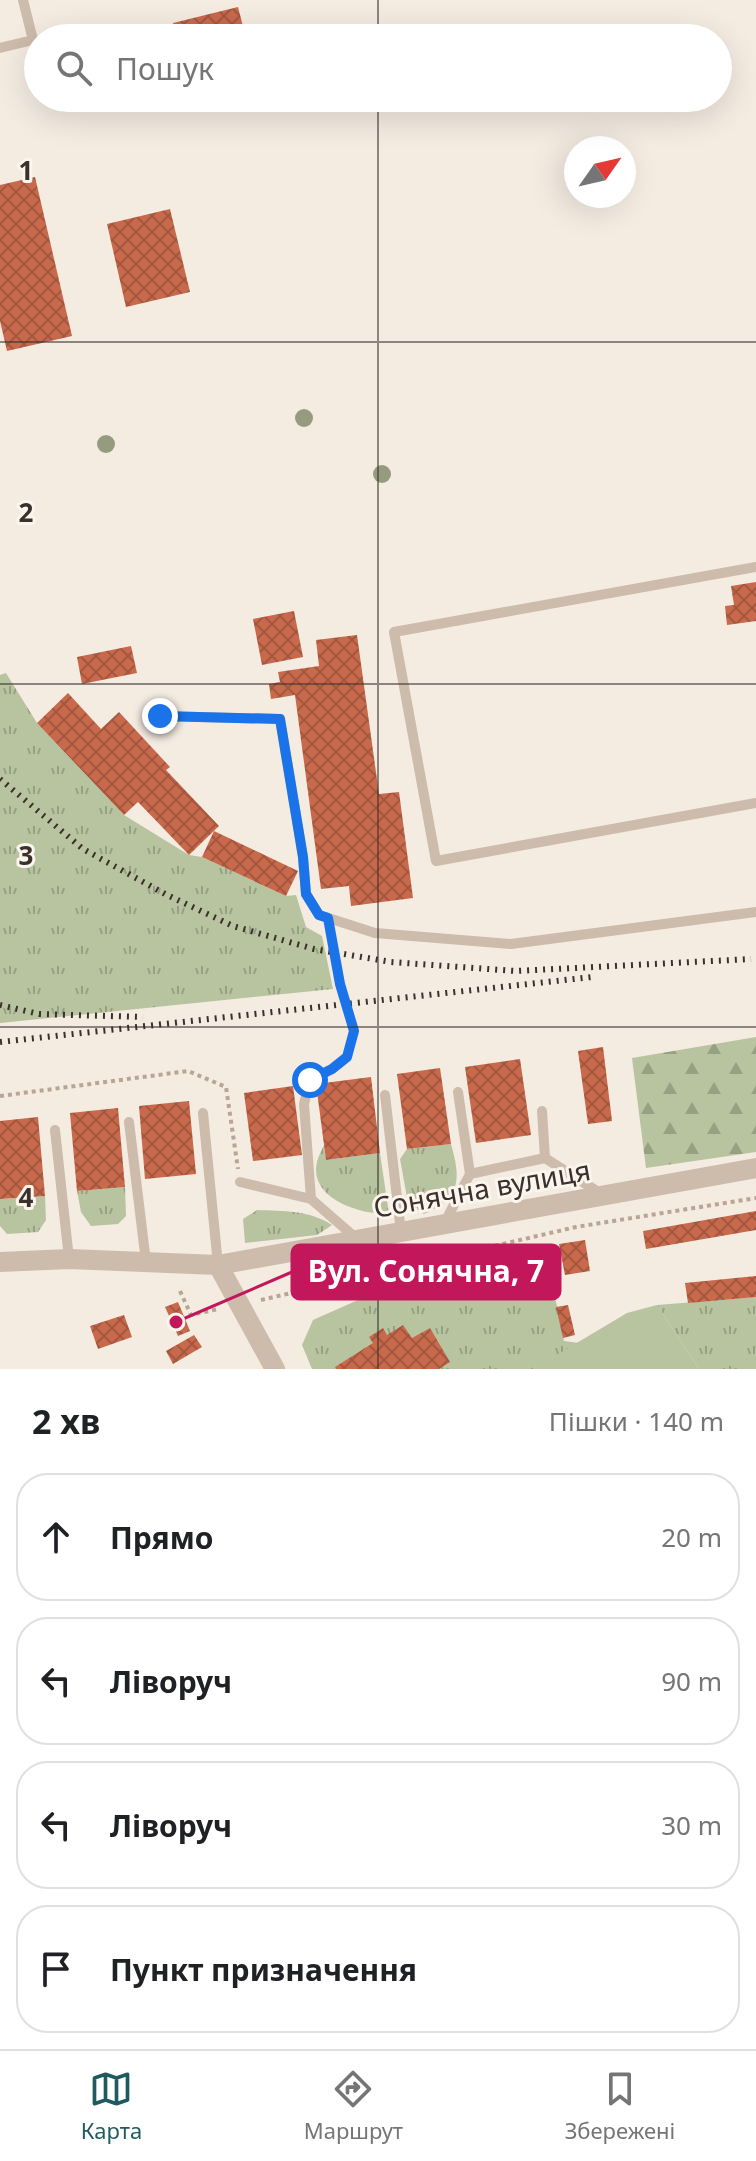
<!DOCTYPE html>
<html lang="uk">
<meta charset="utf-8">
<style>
body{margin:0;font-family:"Noto Sans",sans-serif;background:#f6f6f6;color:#202124}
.compass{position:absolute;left:564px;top:136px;width:72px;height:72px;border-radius:50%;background:#fff;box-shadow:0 8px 32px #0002;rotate:56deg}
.stop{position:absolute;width:24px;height:24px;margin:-18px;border:6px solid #1a73e8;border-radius:50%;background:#fff}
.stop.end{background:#1a73e8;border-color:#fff;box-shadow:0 2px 8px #0008}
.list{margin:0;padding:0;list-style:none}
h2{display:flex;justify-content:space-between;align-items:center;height:104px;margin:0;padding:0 32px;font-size:34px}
h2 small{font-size:26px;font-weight:400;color:#757577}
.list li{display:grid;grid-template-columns:52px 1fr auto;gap:24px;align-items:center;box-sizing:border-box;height:128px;margin:0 16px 16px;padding:0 16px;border:2px solid #e0e0e0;border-radius:32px}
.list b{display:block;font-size:30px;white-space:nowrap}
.list em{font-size:26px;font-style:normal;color:#757577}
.icon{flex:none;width:44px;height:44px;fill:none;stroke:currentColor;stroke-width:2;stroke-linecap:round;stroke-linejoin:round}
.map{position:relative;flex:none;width:756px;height:1369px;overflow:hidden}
.search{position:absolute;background:#fff;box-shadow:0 8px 32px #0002;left:24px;right:24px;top:24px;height:88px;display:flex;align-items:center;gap:20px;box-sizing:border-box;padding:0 28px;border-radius:44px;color:#757577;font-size:30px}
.sheet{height:680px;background:#fff}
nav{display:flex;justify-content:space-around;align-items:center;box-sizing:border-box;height:112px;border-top:2px solid #e0e0e0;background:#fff;font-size:22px;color:#757577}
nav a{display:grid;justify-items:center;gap:4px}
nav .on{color:#1f5a5e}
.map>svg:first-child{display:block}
</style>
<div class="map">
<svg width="756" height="1369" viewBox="0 0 756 1369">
<defs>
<pattern id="grass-tufts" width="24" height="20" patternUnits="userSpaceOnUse" patternTransform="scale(2)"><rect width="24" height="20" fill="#b8c4a0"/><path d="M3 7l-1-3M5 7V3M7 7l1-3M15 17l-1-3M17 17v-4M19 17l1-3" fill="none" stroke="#97a083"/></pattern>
<pattern id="forest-firs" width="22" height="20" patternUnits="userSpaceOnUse" patternTransform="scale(2)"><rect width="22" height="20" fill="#b8c4a0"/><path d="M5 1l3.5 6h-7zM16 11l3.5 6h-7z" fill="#97a083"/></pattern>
<pattern id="building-cross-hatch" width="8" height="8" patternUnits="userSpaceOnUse" patternTransform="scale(2)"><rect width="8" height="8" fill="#c8694b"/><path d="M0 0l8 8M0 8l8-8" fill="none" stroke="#a4573f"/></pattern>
</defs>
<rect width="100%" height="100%" fill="#f4ebe1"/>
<path fill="url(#grass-tufts)" d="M6,673L37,723L124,815L189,855L202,857L286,896L296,895L306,927L322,936L333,989L0,1023V675Z
M451,1144C461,1179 461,1198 424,1214L408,1203L400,1159L407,1149Z
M324,1145L326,1160L380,1153L389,1214C362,1215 308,1199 317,1162C318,1157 322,1150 324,1145Z
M125,1187L126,1216L118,1224L91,1226L81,1212L77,1191Z
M45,1196L46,1220L38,1232L7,1234L0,1226V1199Z
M257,1210C284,1211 309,1210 332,1225L317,1235L245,1243L243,1219Z
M545,1248L564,1341L579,1343L533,1369H312L302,1345L313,1320L376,1292L408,1282Z
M756,1297V1369H699L657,1305Z"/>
<path fill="url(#forest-firs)" d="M756,1037V1152L646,1168L632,1058Z"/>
<path fill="#b8c4a0" d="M657,1305L699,1369H533L627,1313Z"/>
<path fill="url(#building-cross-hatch)" d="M238,7L246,38H177L173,23Z
M35,177L72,336L7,351L0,321V185Z
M170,209L190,292L126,307L107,224Z
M756,582V621L727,625L725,606L734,605L731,586Z
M294,611L303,657L262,665L253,619Z
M357,635L379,794L399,792L413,898L351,906L349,886L321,889L295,695L271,699L269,684L280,682L278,672L319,666L316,640Z
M131,646L137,673L82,684L77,657Z
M68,693L101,729L119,712L170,767L166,770L219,826L189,855L138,802L124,815L37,723Z
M214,831L298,871L286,896L202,857Z
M603,1047L612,1121L588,1124L578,1051Z
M520,1059L531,1135L476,1143L465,1067Z
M440,1068L451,1144L407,1149L397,1074Z
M371,1077L380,1153L326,1160L316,1084Z
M293,1086L302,1155L253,1161L244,1093Z
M189,1101L196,1174L145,1179L139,1106Z
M118,1108L125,1187L77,1191L70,1113Z
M38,1117L45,1196L0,1199V1121Z
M756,1211V1230L646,1249L643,1231Z
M585,1240L590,1271L565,1275L559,1244Z
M756,1276V1297L688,1303L685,1283Z
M178,1302L190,1331L178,1336L165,1307Z
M568,1305L575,1335L563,1338L556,1307Z
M124,1315L132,1337L98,1349L90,1326Z
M403,1325L412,1338L430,1328L450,1362L439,1369H336L335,1367L373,1343L369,1337L383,1328L387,1335Z
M194,1335L202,1347L173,1364L166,1351Z"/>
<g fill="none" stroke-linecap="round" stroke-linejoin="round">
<path stroke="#b9a596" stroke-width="4" stroke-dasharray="4 4" stroke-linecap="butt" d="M323,1074L347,1057L354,1031L340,984L331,936
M0,1096L188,1071L226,1087L238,1169
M180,1291L191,1315L218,1309
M261,1300L576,1227L756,1198"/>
<path stroke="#cdbbac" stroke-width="10" d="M0,48L33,40L23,0
M756,567L394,632L436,861L756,803
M160,716L280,719L303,857L306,894L319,915L375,933L511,944L756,912
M310,1080L304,1104L311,1199
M458,1092L470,1174
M385,1095L401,1232
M542,1111L545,1158
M203,1113L218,1265
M129,1122L146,1262
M55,1130L69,1259
M240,1182L311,1199L357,1239
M445,1222L470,1174L545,1158L603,1195"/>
<path stroke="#cdbbac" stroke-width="20" d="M218,1265L275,1369"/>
<path stroke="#cdbbac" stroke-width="20" d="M0,1262L69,1259L218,1265L756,1168"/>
<path stroke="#3b302b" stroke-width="6" stroke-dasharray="2 6" stroke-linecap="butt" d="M0,779L83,849L167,895L233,926L314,949L391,962L516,971L751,959
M0,1005L39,1014L143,1017
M0,1042L592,977"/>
</g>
<g fill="#969b7f">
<circle cx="304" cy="418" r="9"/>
<circle cx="106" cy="444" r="9"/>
<circle cx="382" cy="474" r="9"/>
</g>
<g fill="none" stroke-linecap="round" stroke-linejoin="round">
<path stroke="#1a73e8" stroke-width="10" d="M160,716L280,719L303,857L306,894L319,915L328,918L340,984L354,1031L347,1057L332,1069L310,1080"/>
</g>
<path fill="none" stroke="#3b302b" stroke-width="2" stroke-opacity="0.55" d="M378,0V38M378,98V1369M0,342H756M0,684H756M0,1027H756"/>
<g text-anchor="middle" stroke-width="6" stroke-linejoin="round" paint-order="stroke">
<g font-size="28" fill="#3b302b" stroke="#fbf5ee">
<text transform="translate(482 1189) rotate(-10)" y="10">Сонячна вулиця</text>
</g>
</g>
<g font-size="26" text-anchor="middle" font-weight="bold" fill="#3b302b" stroke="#fbf5ee" stroke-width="6" stroke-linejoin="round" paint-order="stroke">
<text x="26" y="180">1</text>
<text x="26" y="522">2</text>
<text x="26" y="865">3</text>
<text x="26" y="1207">4</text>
</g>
<path fill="none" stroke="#c2185b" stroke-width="3" d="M176 1322L292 1272"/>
<circle fill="#c2185b" stroke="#fbf5ee" stroke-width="3" cx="176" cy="1322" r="8"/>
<rect fill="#c2185b" stroke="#c2185b" stroke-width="3" x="292" y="1245" width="268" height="54" rx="8"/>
<g font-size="30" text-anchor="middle" font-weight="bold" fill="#fff">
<text x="426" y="1282">Вул. Сонячна, 7</text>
</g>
</svg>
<svg class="compass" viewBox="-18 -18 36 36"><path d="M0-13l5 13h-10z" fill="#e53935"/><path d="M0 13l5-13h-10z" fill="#757577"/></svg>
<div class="stop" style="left:310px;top:1080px"></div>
<div class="stop end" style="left:160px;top:716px"></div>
<div class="search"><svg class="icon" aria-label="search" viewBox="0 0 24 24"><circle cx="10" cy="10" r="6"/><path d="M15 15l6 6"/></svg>Пошук</div>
</div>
<section class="sheet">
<h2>2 хв<small>Пішки · 140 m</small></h2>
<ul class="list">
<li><svg class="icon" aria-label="ahead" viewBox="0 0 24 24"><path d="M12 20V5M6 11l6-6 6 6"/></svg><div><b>Прямо</b></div><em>20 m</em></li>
<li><svg class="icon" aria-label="left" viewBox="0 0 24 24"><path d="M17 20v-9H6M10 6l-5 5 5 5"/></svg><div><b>Ліворуч</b></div><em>90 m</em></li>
<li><svg class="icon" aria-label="left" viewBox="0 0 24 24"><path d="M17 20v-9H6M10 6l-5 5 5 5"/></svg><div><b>Ліворуч</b></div><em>30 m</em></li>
<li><svg class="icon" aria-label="arrive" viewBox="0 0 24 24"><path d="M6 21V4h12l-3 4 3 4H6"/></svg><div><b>Пункт призначення</b></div></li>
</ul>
</section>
<nav>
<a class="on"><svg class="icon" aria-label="map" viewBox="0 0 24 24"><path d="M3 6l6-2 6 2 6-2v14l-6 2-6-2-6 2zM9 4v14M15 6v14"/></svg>Карта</a>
<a><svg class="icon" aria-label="directions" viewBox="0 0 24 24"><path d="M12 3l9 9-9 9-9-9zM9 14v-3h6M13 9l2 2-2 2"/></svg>Маршрут</a>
<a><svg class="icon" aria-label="saved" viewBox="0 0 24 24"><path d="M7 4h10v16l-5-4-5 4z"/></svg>Збережені</a>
</nav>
